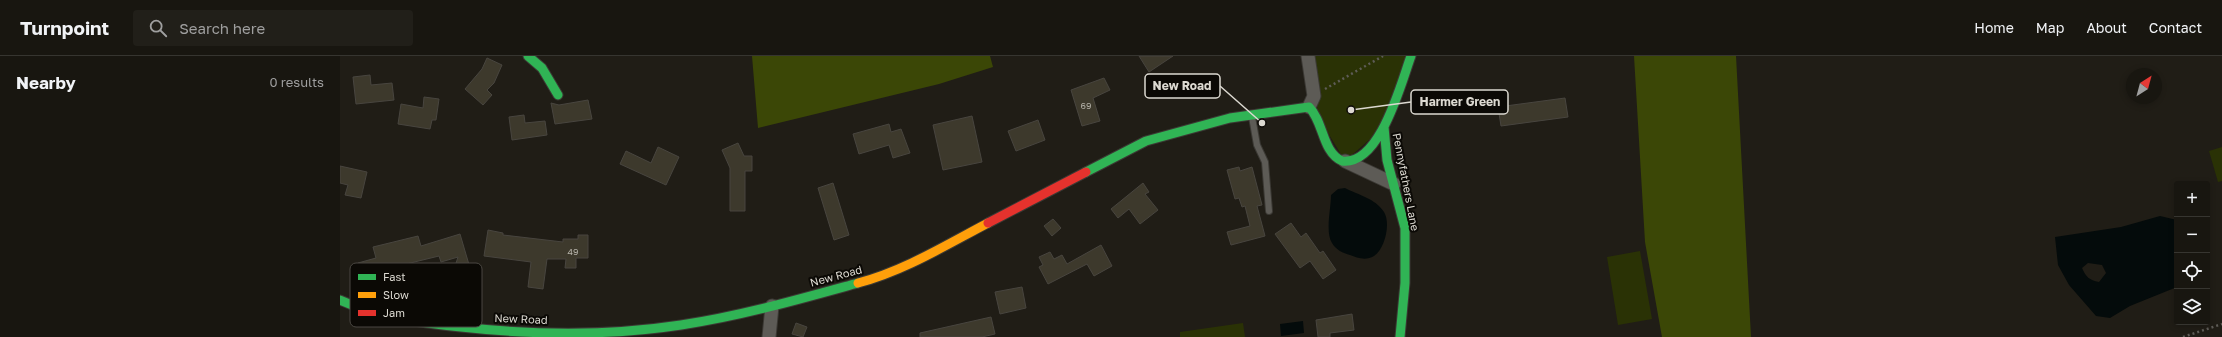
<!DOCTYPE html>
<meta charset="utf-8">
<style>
body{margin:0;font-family:"Golos Text",sans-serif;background:#211f19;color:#f1f3f6}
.controls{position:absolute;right:12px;bottom:12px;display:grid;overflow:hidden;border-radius:4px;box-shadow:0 2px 6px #0003}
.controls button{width:36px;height:36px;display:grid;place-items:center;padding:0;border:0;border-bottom:1px solid #363530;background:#181610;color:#f1f3f6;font:20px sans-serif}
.compass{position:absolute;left:1786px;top:12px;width:36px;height:36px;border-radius:50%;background:#181610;box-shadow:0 2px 6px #0003;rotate:36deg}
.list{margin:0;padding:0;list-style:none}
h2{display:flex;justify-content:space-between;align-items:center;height:52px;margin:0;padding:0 16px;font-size:17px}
h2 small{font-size:13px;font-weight:400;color:#9f9f9f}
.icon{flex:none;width:22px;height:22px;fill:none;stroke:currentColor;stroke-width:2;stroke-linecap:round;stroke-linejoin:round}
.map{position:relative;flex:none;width:1882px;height:281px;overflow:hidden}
header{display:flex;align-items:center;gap:24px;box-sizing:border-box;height:56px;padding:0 20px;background:#181610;border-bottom:1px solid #363530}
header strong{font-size:19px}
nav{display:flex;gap:22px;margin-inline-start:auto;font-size:14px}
.search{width:280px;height:36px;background:#211f19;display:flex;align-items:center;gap:10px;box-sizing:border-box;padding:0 14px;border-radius:4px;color:#9f9f9f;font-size:15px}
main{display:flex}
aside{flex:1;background:#181610}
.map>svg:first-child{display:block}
</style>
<header>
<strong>Turnpoint</strong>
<div class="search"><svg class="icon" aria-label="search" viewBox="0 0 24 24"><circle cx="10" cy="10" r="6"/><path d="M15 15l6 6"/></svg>Search here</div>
<nav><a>Home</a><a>Map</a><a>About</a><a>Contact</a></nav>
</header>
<main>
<aside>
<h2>Nearby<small>0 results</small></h2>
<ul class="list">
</ul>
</aside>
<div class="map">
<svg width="1882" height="281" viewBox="0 0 1882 281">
<rect width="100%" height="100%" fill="#201d16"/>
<path fill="#2a3205" d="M968,0H1071L1044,71L1005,105L979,62Z
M1882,91V125L1878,126L1869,95Z
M1300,195L1312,263L1278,269L1267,201Z
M903,267L905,281H840V276Z"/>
<path fill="#3b4706" d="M412,0H650L653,11L599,28L418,72Z
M1294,0H1396L1411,281H1322L1305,186Z"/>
<path fill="#040b0b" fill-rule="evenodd" d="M1005,132C1018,139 1035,142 1044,156C1051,167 1045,193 1034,200C1026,205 1017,202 1010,199C1003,197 996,194 992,187C985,176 991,153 991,139L998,133Z
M1820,160L1837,164V231L1790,250L1770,262L1756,260L1729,229L1718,209L1715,181L1781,171ZM1748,207L1762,209L1766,217L1759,226C1749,224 1746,221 1742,212Z
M963,265L964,277L941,280L940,268Z"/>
<path fill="#3d392c" stroke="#48453f" d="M799,0H833L809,16Z
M147,2L162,9L154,27L147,34L152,39L143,49L125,33L142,13Z
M30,19L31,29L52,27L54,44L16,48L13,21Z
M764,22L770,34L753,42L760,65L742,70L731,34Z
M84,41L99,43L96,64H92L90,73L58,68L61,48L83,52Z
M1225,42L1228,61L1161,70L1158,51Z
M248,44L252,63L215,68L211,47L219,49Z
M184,59L185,67L205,65L207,79L172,84L169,61Z
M632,60L642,106L603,114L593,69Z
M698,64L705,84L676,95L668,75Z
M549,68L551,76L561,73L570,97L553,102L549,89L519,98L513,78Z
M398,87L404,100H412V115H405V155H390V112L382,94Z
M318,91L339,101L326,129L280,108L286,95L311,107Z
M0,110L27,116L21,142L5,139L8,129L0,127Z
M899,111L900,115L912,111L922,149L917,150L925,180L891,189L887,176L910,170L905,150L902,151L899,142L895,143L887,114Z
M493,127L509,179L494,184L478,132Z
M803,127L809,136L805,138L818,154L800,168L789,153L778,162L771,153Z
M713,163L721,172L712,180L704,170Z
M951,167L961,181L966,177L980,197L983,195L996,214L983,223L970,205L960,212L935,178Z
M148,174L163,177V179L223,186V183H238V179H248V202H236V212H225L226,203H207L203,233L188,231L191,206L144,200Z
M120,178L130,212L125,227L111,223L118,201L101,206L99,200L21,219L18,207L36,202L33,191L78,180L81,190Z
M761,189L772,210L754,220L747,208L708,228L699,211L703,209L699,201L710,196L714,203L722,199L727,208Z
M682,231L686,252L660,258L655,236Z
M1012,258L1014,274L990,277V281H978L976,264Z
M651,261L655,278L642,281H580V277Z
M456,267L467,271L463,281L452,278Z"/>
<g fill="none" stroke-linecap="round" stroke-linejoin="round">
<defs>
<path id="lane" d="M912,61L917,89L925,106L929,155"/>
<path id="street" d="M968,0L974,40L969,51
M1005,105L1054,128
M429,281L432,250"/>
<path id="fast" d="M188,0L202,12L218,39
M1044,71L1047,104L1065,172V227L1060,281
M746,116L806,85L890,62L969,51C984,66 982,96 1002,105C1040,110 1061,27 1071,0
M0,244C37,261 80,267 121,271C193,279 269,280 341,269C401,260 460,243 518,227"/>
<path id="slow" d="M518,227C564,215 606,189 648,167"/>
<path id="jam" d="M648,167L746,116"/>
</defs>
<use href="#lane" stroke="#3b3934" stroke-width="8"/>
<use href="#street" stroke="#3b3934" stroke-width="15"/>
<use href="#fast" stroke="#3b3934" stroke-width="11"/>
<use href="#slow" stroke="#3b3934" stroke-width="11"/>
<use href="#jam" stroke="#3b3934" stroke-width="11"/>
<path stroke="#5e5c57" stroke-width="2.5" stroke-dasharray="2 3" stroke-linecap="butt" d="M985,33L1043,0
M1843,281L1882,268"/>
<use href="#lane" stroke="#5d5b56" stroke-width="6"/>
<use href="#street" stroke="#5d5b56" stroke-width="13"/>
<use href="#fast" stroke="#30b455" stroke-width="9"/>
<use href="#slow" stroke="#ff9f0a" stroke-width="9"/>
<use href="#jam" stroke="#e5322d" stroke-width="9"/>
</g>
<g text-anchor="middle" stroke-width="4" stroke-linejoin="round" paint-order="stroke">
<g font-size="9" fill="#b4b1a8">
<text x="746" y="53">69</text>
<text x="233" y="199">49</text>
</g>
<g font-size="11" fill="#dcd9d1" stroke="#0b0905">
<text transform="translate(1066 126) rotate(79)" y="4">Pennyfathers Lane</text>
<text transform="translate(496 220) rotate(-15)" y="4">New Road</text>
<text transform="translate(181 263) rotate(2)" y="4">New Road</text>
</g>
</g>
<rect x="10" y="207" width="132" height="64" rx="6" fill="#0b0905" stroke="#4a4742" stroke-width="1"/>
<rect x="18" y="218" width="18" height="6" fill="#30b455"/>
<rect x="18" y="236" width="18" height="6" fill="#ff9f0a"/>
<rect x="18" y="254" width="18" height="6" fill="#e5322d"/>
<g font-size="11" fill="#dcd9d1">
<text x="43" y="225">Fast</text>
<text x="43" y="243">Slow</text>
<text x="43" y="261">Jam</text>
</g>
<path fill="none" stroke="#dcd9d1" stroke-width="1.5" d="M922 67L880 30M1011 54L1071 46"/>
<g fill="#dcd9d1" stroke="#0b0905" stroke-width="1.5">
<circle cx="922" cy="67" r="4"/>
<circle cx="1011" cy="54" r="4"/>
</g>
<g fill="#0b0905" stroke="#dcd9d1" stroke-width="1.5">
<rect x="805" y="18" width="75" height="24" rx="4"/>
<rect x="1071" y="34" width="97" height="24" rx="4"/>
</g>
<g font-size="12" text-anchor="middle" font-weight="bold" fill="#dcd9d1">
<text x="842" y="34">New Road</text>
<text x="1120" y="50">Harmer Green</text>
</g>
</svg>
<div class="controls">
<button>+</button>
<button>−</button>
<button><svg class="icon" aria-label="locate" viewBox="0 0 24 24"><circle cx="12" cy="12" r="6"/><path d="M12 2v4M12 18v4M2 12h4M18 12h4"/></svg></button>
<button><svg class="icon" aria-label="layers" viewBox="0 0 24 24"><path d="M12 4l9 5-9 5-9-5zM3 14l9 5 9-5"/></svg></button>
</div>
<svg class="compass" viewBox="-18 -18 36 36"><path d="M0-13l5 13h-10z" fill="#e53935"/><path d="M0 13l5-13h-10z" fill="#9f9f9f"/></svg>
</div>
</main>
